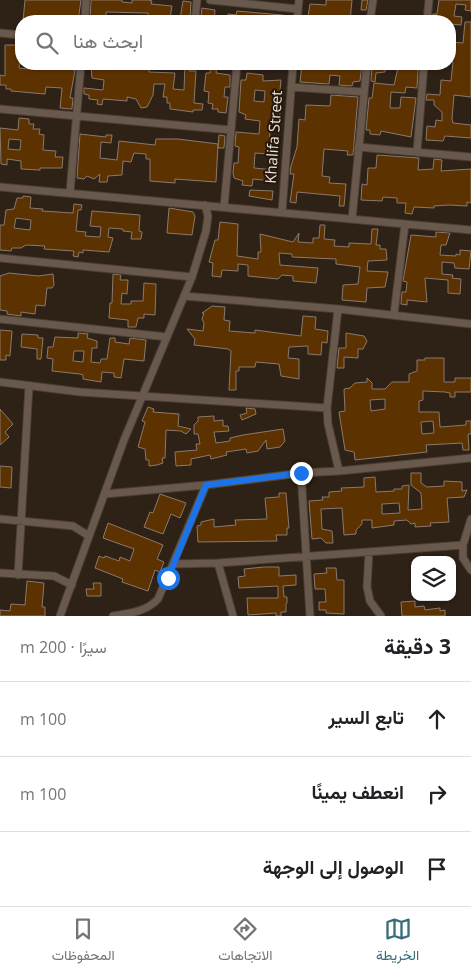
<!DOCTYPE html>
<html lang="ar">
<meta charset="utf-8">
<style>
body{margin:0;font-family:"Open Sans",Vazirmatn,sans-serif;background:#f6f6f6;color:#202124;direction:rtl}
.controls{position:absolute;right:15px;bottom:15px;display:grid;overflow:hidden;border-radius:10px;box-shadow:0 1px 4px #0004}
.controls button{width:45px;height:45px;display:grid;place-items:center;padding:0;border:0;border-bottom:1px solid #e0e0e0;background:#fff;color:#202124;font:25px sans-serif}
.stop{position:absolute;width:15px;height:15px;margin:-11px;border:4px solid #1a73e8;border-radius:50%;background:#fff}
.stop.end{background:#1a73e8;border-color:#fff;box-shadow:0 1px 5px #0008}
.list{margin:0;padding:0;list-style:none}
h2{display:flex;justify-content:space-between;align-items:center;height:65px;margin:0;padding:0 20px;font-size:21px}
h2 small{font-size:16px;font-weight:400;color:#757577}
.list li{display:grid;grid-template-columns:32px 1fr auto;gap:15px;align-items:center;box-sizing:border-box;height:75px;padding:0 20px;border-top:1px solid #e0e0e0}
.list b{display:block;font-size:19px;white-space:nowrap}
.list em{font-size:16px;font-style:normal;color:#757577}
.icon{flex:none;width:28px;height:28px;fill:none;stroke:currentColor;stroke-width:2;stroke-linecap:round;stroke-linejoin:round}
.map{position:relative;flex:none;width:471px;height:616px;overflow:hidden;direction:ltr}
.search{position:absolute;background:#fff;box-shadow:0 1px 4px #0004;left:15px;right:15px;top:15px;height:55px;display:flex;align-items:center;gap:12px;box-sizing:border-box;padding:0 18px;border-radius:20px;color:#757577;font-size:19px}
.sheet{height:290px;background:#fff}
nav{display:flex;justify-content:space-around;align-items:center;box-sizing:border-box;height:70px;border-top:1px solid #e0e0e0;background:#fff;font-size:14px;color:#757577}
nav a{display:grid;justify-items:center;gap:2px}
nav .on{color:#376d78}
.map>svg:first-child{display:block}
</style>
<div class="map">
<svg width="471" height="616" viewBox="0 0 471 616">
<rect width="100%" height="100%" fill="#2e2116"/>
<path fill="#5d3201" stroke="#8a796c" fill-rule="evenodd" d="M25,0H81L78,21H23Z
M91,0H122V2L132,3V0H149L152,1L151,4L172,6L170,18L148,16V13L106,12V21H90Z
M326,0H352L350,21L308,17L310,4L326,5Z
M362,0H368L366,10H361Z
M439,0H471V11L465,10L466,5L456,4L454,16L462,17L461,25L450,24V21H432L433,14H437Z
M183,1L191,2L190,20L180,19Z
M202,8L215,10L214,21H205L206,19L201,18Z
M237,11L282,15L292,17V21H227L228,14L236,15Z
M465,22H471V97L454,95L452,119L453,123L471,125V138L445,136L443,141L426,140L427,126L435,127L436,120L442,121V112L434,105V100H426L427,94L440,95L441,80L451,81L453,62L450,61V42L463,43Z
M5,45H21L19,68L29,69L30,64H50V67L75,70L70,98H73L72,109L60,108L62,88L46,87L45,94L11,91V89H6V85H0V75L5,76Z
M112,64L138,67V64H149V72L175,73L173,89L184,90L185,64H190L189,71H196L194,103L203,104L202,110H193V112L170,109V103H167V97H163L165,84H154L153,95L147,107L141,108L136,99L127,97V101L103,99L102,105L97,104L98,100L89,99V95L84,94V88L103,90L104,80L92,78L91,65L112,67Z
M211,64H217L216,73L230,75V87H225L224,97H228L226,113L218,112V109H212L213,104L208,103L209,92L204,91L206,73H210Z
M302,64H362L360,81L353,82L352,86L339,85L340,76L330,75L329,84L300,82Z
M372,64H385V72L376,73L375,82L371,81Z
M406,64H411L418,70L417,88L406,87L405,93L391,92L390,108H400L401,97L416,98L411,137L381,131L380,135L370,134V130H366L369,98H372L374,83L394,85L398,68H401Z
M247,73L263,75V81L281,80L279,100H282L279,119H274L273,130L270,129L269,154L255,153L254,168L275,170L273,181L253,179L252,186L242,185L243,181L234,178L233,173L234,163H238L239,147L235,146L236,132L259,134L260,121L245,119L246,115L239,112L241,80H246ZM255,90L265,91L264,102L254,101Z
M331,95L358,97L353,155H347L348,151L324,149L322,176L330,177L329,183L346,184L344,206H339L340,196L297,192L296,203L290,202L294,174H290L291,166L297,147L299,119L305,120L306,105L330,106Z
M19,118L29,119V124H34L33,129H40L39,134L44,135L43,150L56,151L55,157H63L62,168H40V170L21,169V161L7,159V165L1,164L0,128L18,130ZM9,139L21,140L20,150L8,149Z
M80,134L106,137V135H112L111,143L101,142L100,158L117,160L119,141L155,145L156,139H178L218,144L216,182L175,179V183L150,181V159H146V154L134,153L131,162L123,161L122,175L108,176L107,182H99L100,174L94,179L87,176L84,179L77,178Z
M219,135L225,136L224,148H218Z
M377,155L419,158L418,170L433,169L434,159L442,160L441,171L471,169V203L467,202V206L449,205L434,206V208L414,207L412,214L405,213L406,203H397V198L383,197L382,201L361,200L362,184L367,185L368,168H376Z
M250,190L273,191L272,200L249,196Z
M23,196L31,197L30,208L43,209L42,211L73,213L74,204L82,205L81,210H78L76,231L86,232L85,236L100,237L101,227L90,226L92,211L140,215L139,231L142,232L141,239H131L132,232L123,231V229L109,228L108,237L113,238L109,252L83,250V253L79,252L78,257L73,256L74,251L44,249L45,246L26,245L21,248H12L11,251L0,250V225H4L6,210L14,209L17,198H23ZM16,218L31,220L30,230L14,228Z
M169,208L193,212L195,216L192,235L167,233Z
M220,222L238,224L237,256L258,259V252H261L260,234L293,242L299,233L298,242L313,243V238H319L320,225H325L324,239L335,240L334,246L349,247V243L371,244L372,229H378L376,245H380V249H386L387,260L368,261L367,271L388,272L385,287L367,288L366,302L342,300L343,285L358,284L360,267L336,264V259L292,257V254L279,253L280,265L318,268L316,283L293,281V276L282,275L278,279L248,276V265L238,264V271L222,270L221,277L212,276L213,263L209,262L215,240H218Z
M436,232L450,233L446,245H441L440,255L456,256V254L460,255V250L471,251L469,269L455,268L454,263L442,262V274L453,275L452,278L461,279L460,294L448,293V280L425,278L427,302L407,300V305L401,304L402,292H406L407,282L403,281L411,235L436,237Z
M9,273L38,276L53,274L54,285L52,288H47L45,306L36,305L35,314L21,312V316L7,314V311L0,310V276Z
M113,274L121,275L120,280H128L127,294L122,293L121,304H131V301H143L144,283L156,284L155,315L144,314V318H138L136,327H128V320L109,318L110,303H112Z
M212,306L225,307L224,320L230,321L229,331L255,333V330L301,336L303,316L316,317L315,329L328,331L327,343L322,342L321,355L308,354V346L289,347L288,358L299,359V379L281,376L279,364L256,362L255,367H239V371H236V390H229L231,351L228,349L194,345L195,339L187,329L203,331L204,323L202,319L204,313H202Z
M0,330L12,331L10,356L6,355V360H0Z
M78,333L88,334L87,338L97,341V348H92L91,362L100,363L101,359H107L110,338H115V342L129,344L130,338L146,340L144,361L124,359L121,378L114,377V373L102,372L101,382L83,379V375L80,374L52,371L53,359L47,358L48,347H53L55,337L78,338ZM74,351H84L83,362L73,361Z
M346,333L364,336L367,341L363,349H358V358L344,357V368H337L339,348H346Z
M22,334L38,335V338H43L41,359H37V349L21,347Z
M425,358H444V382H455V378H471V392H455V397H450V393L445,392L423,391V400L419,401V412H439L440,427L466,425V421H471V434H468L469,450H463L462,443L426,445L427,452L355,460L354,452L345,450L339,412L345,411L344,389L350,388L355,383L367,382V378L372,383V389H385L392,382H409V374L417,371V360H425ZM385,399V409L371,411L370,400ZM433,421L434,433L422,434L421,422Z
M148,407L154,409L153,412L179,414L178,426L191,429L186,434L181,431L166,430L165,458H162L163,463L157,465L149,466V460H146L145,449L138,447L145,422L142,421Z
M246,408L255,409L256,414L242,420L240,415L247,413Z
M0,409L13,424L5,432L9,437L0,445Z
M214,416V421L223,420V426H228L229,431L214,432L216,443L230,441V438L243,435L283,429L285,441L280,447L267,449L266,440L258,451L247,453L246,449L226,452L227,455L211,459L210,455L191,459V465L176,466L175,452L197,450L196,444H200L198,434H194V425L198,421V417Z
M0,466L12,467L11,488L0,487Z
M411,473H421V483L427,487L444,486V481L462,482V491L467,490L464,497L447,498L449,522L430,523L431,526L415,527V523L411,524L407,520L394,521V525L372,528V520H362V524L356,530V534L344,535L342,508L321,509L322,529L332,531L333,543H326L321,538L312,539L309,501L323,500L322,497H329V492L342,491L341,488L364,487V478L375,477L376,492L394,491V489H402V486L409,485L408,510L422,509L421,493L411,485ZM399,503L400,513L382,514V504Z
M279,493H286L289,528H287V535H276L277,541L198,542L197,526L201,525V522L214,519V527L236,525L235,520L267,519L265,498L279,497Z
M160,494L186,503L180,518L171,514L163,534L144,527L150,512L153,513Z
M108,523L163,545L157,559L164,562L160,572L155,570L148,591L122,582L123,579L95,568L99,556L104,558L105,556L119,561L120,557L130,561L134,549L103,538Z
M264,567H279V576L296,575V585L283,586L284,597H287V603L286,604V612H281V616H276V613L248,615L247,598H278V586L239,588L238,577L245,576L244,569Z
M326,568H336L337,580H344V614L326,613V610H319V602H326L325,589H315L314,574L327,573Z
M27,581L44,583L42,607H45V616H0V610L10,611L11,604L25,605Z
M93,583H101V596H87L86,589H94Z
M415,601V607L424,606L425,610L440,608V611L445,610V616H402L401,602Z"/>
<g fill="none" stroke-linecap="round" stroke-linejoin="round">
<defs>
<path id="minor" d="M210,0L298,9
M85,21L86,0
M195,21L197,0
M297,21L299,0
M370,21L373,0
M427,21L429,0
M0,33L21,35
M291,87L364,92
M0,109L231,130
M358,147L471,157
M417,152L424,64
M0,187L471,230
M70,192L81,64
M224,207L237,64
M282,212L293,64
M352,219L367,64
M0,258L192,277
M184,296L338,309L471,324
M394,314L405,224
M0,319L167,337
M0,382L80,392L327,408L328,424L339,471L471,458
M327,408L338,309
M301,473L310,616
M105,494L206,485L301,473L339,471
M0,519L73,526L89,536
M463,545L471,519
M369,552L367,587L370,601L381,616
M218,563L233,616
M173,564L218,563L463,545V558L471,570
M0,573L54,576L72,585
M18,575L29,386
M60,616L124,440L192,277L206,231L208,216L205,205
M113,616C130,613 146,612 158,599L206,485"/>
</defs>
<use href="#minor" stroke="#493e36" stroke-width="9"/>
<use href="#minor" stroke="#69594c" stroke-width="7"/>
</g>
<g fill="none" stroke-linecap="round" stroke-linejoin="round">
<path stroke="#1a73e8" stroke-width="6" d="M168,578L206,485L301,473"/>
</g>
<g text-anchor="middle" stroke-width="4" stroke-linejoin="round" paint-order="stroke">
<g font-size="15" fill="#ece3db" stroke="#24170c">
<text transform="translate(274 137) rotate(-86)" y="5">Khalifa Street</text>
</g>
</g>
</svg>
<div class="controls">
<button><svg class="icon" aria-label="layers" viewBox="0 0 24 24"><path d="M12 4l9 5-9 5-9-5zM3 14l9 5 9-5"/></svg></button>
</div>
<div class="stop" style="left:168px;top:578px"></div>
<div class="stop end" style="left:301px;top:473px"></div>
<div class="search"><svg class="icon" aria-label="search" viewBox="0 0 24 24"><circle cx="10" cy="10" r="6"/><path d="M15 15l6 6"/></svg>ابحث هنا</div>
</div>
<section class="sheet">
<h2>3 دقيقة<small>سيرًا · 200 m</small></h2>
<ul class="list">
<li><svg class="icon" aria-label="ahead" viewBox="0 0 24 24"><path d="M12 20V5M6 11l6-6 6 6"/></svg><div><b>تابع السير</b></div><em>100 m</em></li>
<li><svg class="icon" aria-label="right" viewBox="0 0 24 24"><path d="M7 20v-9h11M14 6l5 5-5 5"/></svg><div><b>انعطف يمينًا</b></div><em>100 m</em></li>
<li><svg class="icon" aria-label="arrive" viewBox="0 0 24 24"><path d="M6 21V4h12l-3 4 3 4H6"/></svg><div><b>الوصول إلى الوجهة</b></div></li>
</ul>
</section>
<nav>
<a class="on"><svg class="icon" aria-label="map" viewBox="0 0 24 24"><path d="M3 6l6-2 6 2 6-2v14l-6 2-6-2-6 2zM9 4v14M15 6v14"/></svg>الخريطة</a>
<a><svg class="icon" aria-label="directions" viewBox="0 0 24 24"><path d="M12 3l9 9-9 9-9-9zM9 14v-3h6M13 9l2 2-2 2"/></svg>الاتجاهات</a>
<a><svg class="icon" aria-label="saved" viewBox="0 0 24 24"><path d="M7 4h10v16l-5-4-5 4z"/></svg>المحفوظات</a>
</nav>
